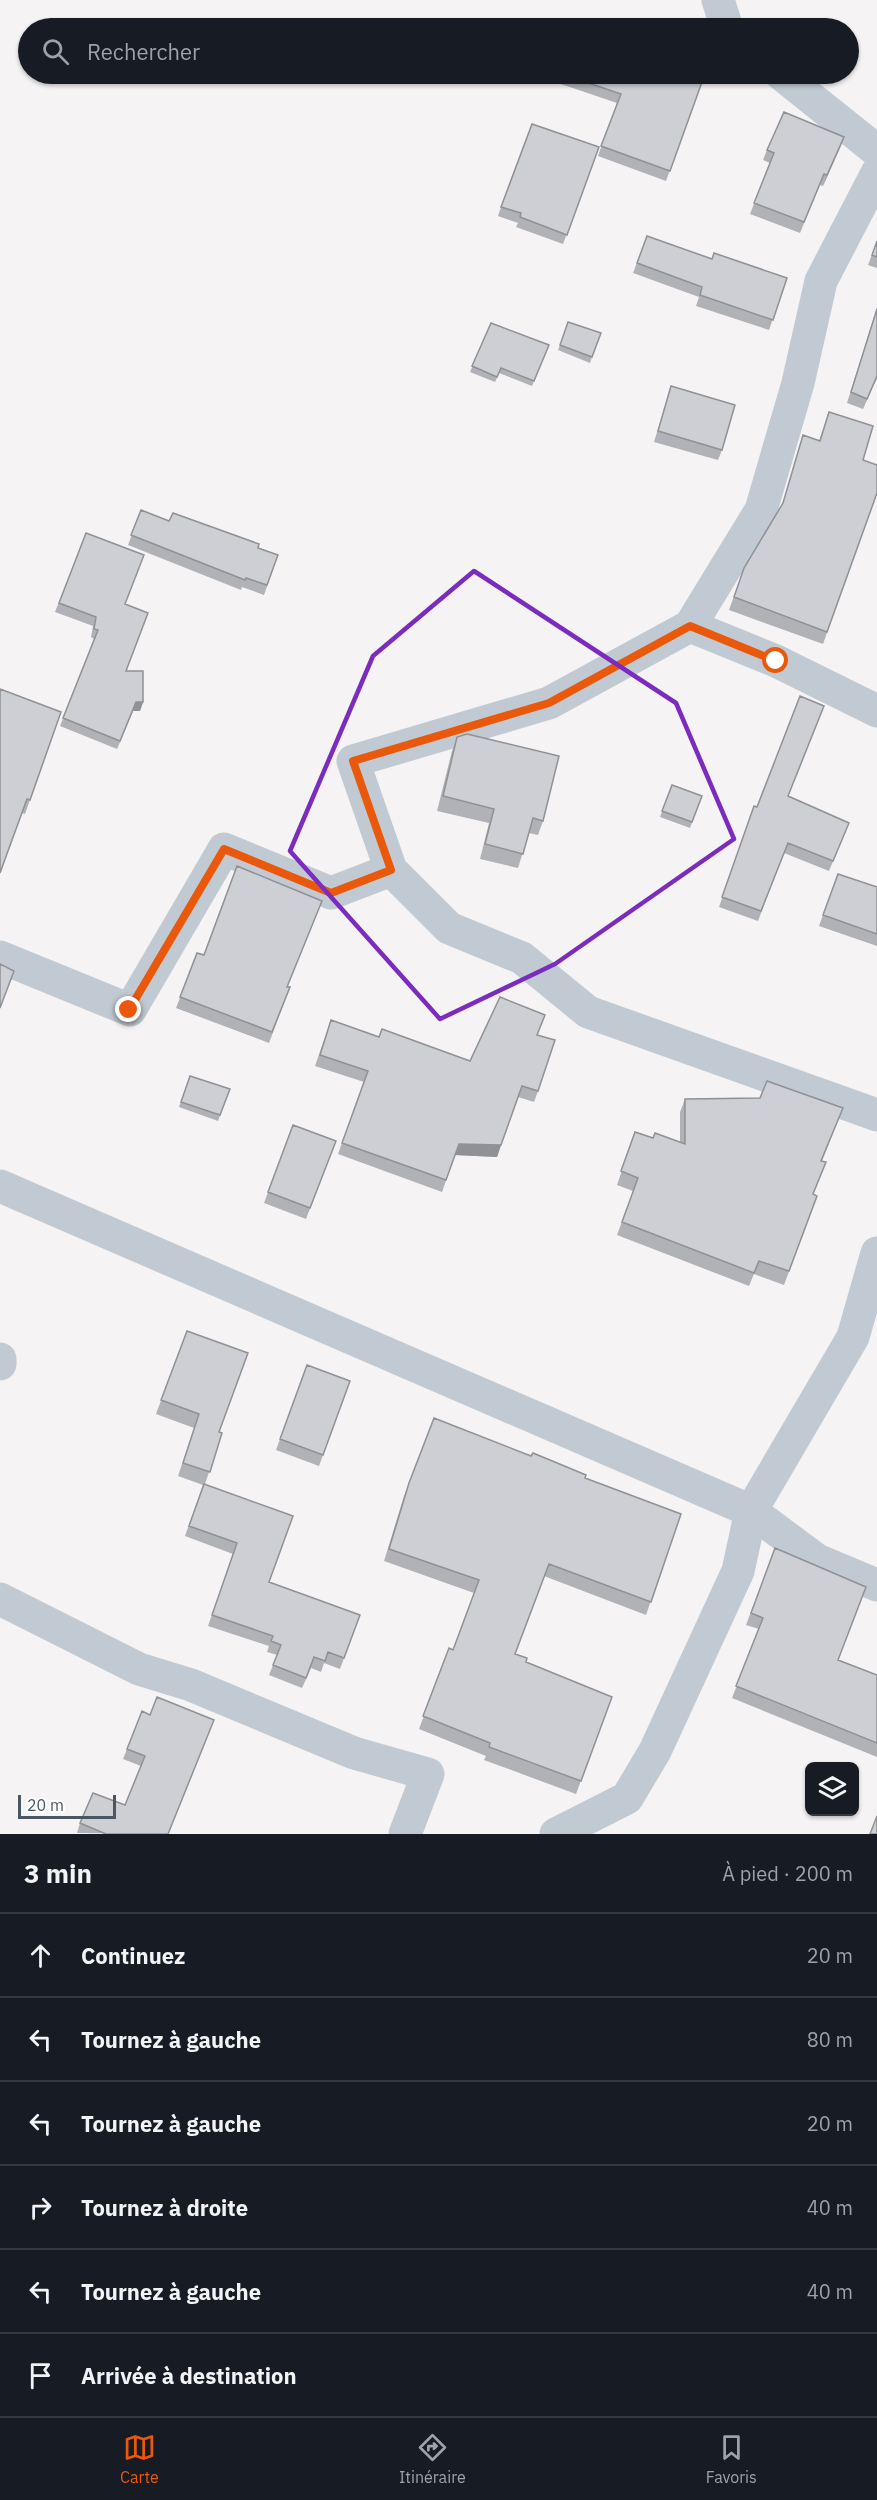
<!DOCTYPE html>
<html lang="fr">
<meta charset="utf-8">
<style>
body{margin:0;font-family:"IBM Plex Sans",sans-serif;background:#242831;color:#f1f3f6}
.controls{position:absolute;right:18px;bottom:18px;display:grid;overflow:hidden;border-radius:9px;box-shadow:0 2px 4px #0004}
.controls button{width:54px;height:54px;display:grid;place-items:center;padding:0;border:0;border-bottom:2px solid #363941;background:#171b24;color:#f1f3f6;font:30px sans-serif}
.scale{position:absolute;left:18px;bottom:15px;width:98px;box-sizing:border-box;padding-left:6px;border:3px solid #4a5661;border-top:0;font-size:16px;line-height:21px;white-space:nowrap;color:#4a5661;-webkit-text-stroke:4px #fff;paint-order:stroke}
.stop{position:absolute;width:18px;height:18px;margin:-14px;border:4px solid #ea580c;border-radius:50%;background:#fff}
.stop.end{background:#ea580c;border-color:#fff;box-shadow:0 2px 6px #0008}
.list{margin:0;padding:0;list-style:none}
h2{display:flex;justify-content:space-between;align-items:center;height:78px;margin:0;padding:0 24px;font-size:26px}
h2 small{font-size:20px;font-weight:400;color:#9ea1a6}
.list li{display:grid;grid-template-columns:39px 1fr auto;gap:18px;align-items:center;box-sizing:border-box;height:84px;padding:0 24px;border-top:2px solid #363941}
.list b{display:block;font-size:22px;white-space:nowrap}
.list em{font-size:20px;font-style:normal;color:#9ea1a6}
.icon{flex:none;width:33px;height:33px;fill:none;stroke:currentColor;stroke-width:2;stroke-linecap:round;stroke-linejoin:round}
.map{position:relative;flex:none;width:877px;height:1834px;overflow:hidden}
.search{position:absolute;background:#171b24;box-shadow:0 2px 4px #0004;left:18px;right:18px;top:18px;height:66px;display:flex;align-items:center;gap:15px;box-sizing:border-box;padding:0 21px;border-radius:33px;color:#9ea1a6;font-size:22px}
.sheet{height:582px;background:#171b24}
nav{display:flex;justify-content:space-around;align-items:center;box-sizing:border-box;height:84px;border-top:2px solid #363941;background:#171b24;font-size:16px;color:#9ea1a6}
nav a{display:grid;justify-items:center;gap:3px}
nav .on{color:#ea580c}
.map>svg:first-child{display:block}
</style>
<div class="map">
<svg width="877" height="1834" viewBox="0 0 877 1834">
<rect width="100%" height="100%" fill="#f5f3f3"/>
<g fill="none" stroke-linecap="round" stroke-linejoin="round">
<path stroke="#c1cad2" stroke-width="33" d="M718,0L727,28
M781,74L877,151
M877,173L821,281L798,383L761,510L690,626L776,661L877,711
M391,870L449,928L522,958L588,1012L877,1115
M0,957L130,1010L224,849L331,893L391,870L353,761L549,703L690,626
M0,1186L751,1511L817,1560L877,1585
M0,1359V1364
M0,1599L139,1669L191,1685L354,1753L428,1774L405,1834
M556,1834L627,1798L655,1751L738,1571L751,1511L853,1337L877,1253"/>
</g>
<path fill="#b0b2b7" d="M552,74H679L702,82L666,181L598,156L617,103L549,80Z
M844,137L823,186L820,185L800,233L750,214L770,163L763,160L767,150Z
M599,147L563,244L516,227L518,223L498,216L501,207Z
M647,236L712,259L787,278L769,330L696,306L699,297L633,273Z
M877,241V268L868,265Z
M877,307V378L863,409L847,403Z
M491,323L549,345L532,386L499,373L495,382L470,372Z
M560,345L592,357L590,363L558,350Z
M671,386L722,450L718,460L654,442Z
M829,412L863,460L877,493L823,644L729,610L744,568L782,506L803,435L819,441Z
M141,510L169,521L258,548L278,555L264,595L242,587L241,590L128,545Z
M86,533L126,604V671L143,702L140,711H133L117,749L60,726L94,639L91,637L93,626L55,612Z
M0,689L61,712L25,814L22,813Z
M457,737L543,821L538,835L529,833L518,868L480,859L489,823L437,811L452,751Z
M672,785L702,796L690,828L660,817Z
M788,796L849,823L829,871L784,853L758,921L719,907L754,806L757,807Z
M838,874L877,887V946L819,926Z
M197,953L290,987L269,1043L176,1008Z
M331,1020L379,1037L470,1061L538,1035V1091L534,1102L518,1097L497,1157L455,1155L442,1192L338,1154L364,1082L315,1066Z
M190,1076L230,1089L218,1121L179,1107Z
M685,1099L843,1108L822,1161L826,1162L813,1194L817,1196L784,1285L754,1274L749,1286L617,1235L633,1191L617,1185L635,1132L653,1138L680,1142V1112Z
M293,1125L336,1141L306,1219L264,1203Z
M187,1331L219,1432L222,1433L205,1484L269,1582L360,1615L340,1669L324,1663L321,1672L311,1668L302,1688L269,1675L277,1655L267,1652L269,1646L208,1626L233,1554L185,1536L203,1485L178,1476L194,1428L156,1414Z
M350,1381L319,1466L276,1450L280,1439Z
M434,1418L585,1478L681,1514L646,1615L544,1576L515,1654L526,1662L612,1697L576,1794L484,1760L486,1756L419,1729L449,1648L453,1650L474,1593L384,1561L404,1496Z
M775,1548L838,1660L877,1675V1757L732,1698L759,1629L746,1625Z
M150,1715L168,1834L77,1833L80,1823L125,1805L141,1766L123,1759L127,1749Z"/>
<path fill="#909195" d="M844,137L840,148L823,186L827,175Z
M136,702H143L140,711H133L117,749Z
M459,1144L501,1145L497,1157L455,1155Z"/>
<path fill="#cdcfd5" stroke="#909195" stroke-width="1.5" d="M562,74H679L702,82L670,171L601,146L621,94Z
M784,112L844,137L827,175L824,174L804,222L754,203L774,153L767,150Z
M532,124L599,147L567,235L520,217L521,213L501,207Z
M647,236L712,259L714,253L787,278L773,320L700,295L702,287L637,263Z
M877,241V257L872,255Z
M877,309V376L867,399L851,392Z
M568,322L601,333L592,357L560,345Z
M491,323L549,345L534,381L501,368L497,377L472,366Z
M671,386L735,405L722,450L658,431Z
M829,412L873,426L863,460L877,465V493L827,632L734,597L744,568L783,503L803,435L820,441Z
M141,510L169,521L173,513L259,544L258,548L278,555L267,585L246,578L245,580L131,535Z
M86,533L144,555L125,604L148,613L126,671H143V702H136L120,741L63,718L98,630L94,629L96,617L59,603Z
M0,689L61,712L30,800L27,799L0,873Z
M800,696L824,706L788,796L849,823L833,861L788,843L761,911L722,897L754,806L757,807Z
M467,734L559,756L543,821L533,818L523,854L485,844L494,809L443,796L457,737Z
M672,785L702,796L692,822L662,811Z
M237,866L322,901L287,987H290L272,1032L180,997L197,953L204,955Z
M838,874L877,887V934L823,915Z
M0,964L14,971L0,1008Z
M500,997L545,1015L537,1035L555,1040L538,1091L522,1086L501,1145L459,1144L446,1180L342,1143L368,1071L320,1055L331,1020L379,1037L382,1029L470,1061Z
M190,1076L230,1089L220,1115L181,1102Z
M767,1081L843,1108L821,1161L826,1162L813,1194L817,1196L789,1271L759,1261L754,1273L622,1222L638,1178L621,1171L635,1132L653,1138L655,1133L685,1144V1099L760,1098Z
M293,1125L336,1141L310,1208L268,1192Z
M187,1331L248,1353L219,1432L222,1433L210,1472L183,1463L199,1414L161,1400Z
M307,1365L350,1381L323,1455L280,1439Z
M434,1418L531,1456L533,1453L586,1475L585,1478L681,1514L651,1602L549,1564L515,1654L527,1658L526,1662L612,1697L581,1781L489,1747L490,1743L423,1716L449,1648L453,1650L479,1580L389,1549L409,1483Z
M204,1484L293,1516L269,1582L360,1615L344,1658L328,1652L325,1661L314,1657L306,1678L273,1665L281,1645L271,1641L273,1636L212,1615L237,1543L189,1526Z
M775,1548L866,1587L838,1660L877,1675V1743L736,1686L763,1618L751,1613Z
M157,1697L214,1720L168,1834H106L80,1823L93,1793L125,1805L145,1756L127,1749L142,1711L150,1715Z
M877,1816V1834H870Z"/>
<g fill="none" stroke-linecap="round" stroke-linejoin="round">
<path stroke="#ea580c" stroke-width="8" d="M129,1010L224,849L331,893L391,870L353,761L549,703L690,626L776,661"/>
</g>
<path fill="none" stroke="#7b2cbf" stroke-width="4.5" stroke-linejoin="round" d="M474,571L676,703L734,839L555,964L440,1019L290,851L373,656Z"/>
</svg>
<div class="controls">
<button><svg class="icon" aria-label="layers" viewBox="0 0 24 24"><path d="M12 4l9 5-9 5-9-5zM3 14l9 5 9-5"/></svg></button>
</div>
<div class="scale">20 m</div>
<div class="stop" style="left:776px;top:661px"></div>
<div class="stop end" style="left:129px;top:1010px"></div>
<div class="search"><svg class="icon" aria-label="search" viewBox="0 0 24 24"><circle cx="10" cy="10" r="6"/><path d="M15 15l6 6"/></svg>Rechercher</div>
</div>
<section class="sheet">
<h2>3 min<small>À pied · 200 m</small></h2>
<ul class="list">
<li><svg class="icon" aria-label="ahead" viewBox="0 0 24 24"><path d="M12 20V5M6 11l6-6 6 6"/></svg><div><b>Continuez</b></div><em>20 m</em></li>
<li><svg class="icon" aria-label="left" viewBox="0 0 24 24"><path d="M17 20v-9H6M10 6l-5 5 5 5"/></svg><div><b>Tournez à gauche</b></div><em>80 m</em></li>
<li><svg class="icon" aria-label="left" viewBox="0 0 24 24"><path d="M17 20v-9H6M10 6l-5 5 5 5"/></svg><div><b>Tournez à gauche</b></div><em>20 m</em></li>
<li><svg class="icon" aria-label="right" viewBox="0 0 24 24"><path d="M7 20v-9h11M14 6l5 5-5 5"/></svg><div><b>Tournez à droite</b></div><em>40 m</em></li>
<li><svg class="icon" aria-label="left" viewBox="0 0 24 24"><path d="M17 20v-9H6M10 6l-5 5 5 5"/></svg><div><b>Tournez à gauche</b></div><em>40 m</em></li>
<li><svg class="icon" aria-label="arrive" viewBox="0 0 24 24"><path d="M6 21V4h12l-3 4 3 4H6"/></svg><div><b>Arrivée à destination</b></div></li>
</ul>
</section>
<nav>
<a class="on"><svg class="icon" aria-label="map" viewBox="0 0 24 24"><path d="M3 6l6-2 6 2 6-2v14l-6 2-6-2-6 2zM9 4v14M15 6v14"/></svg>Carte</a>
<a><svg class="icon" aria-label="directions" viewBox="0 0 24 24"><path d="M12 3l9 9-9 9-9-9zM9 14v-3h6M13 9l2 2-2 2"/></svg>Itinéraire</a>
<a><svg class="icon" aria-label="saved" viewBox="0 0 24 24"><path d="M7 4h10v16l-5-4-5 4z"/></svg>Favoris</a>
</nav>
